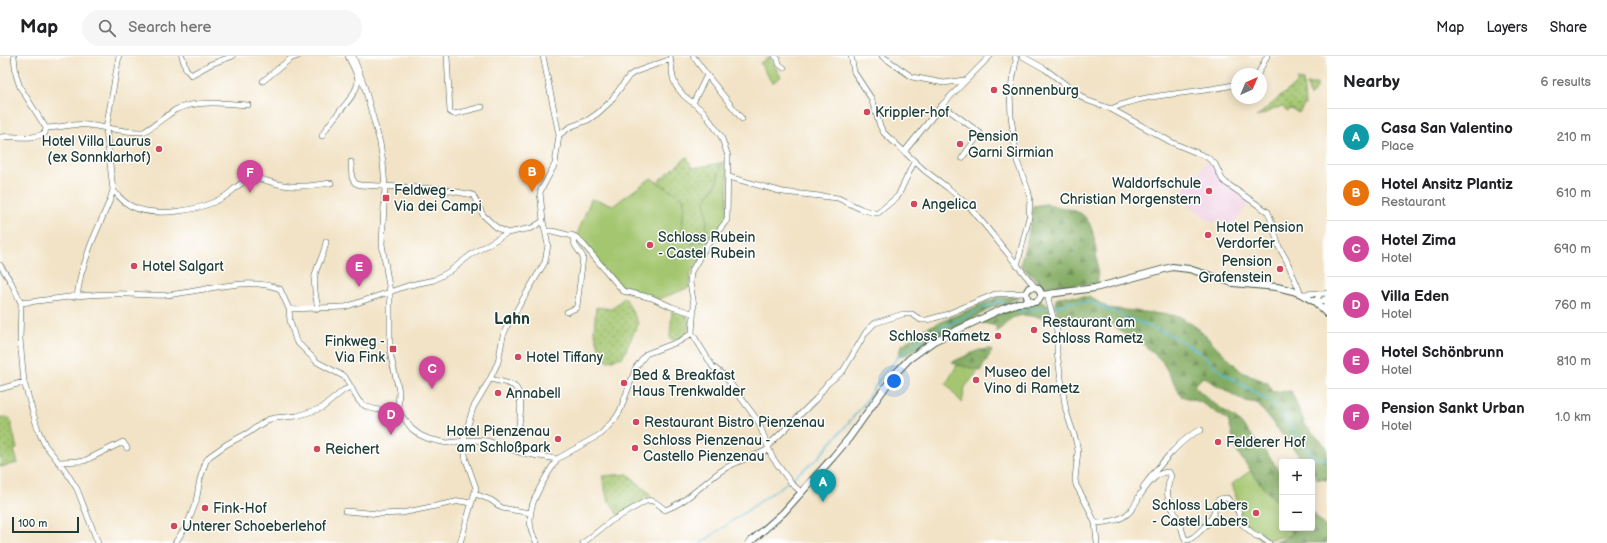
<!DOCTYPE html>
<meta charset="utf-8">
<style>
body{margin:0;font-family:"Balsamiq Sans",sans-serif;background:#f6f6f6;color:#202124}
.controls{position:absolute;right:12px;bottom:12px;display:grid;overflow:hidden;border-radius:4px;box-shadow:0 2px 10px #0003}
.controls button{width:36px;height:36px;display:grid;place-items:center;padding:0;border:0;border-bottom:1px solid #e0e0e0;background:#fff;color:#202124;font:20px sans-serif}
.compass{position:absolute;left:1231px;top:12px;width:36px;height:36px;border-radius:50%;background:#fff;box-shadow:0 2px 10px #0003;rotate:44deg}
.scale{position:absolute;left:12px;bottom:10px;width:67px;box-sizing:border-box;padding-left:4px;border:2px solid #1f3d34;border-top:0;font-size:11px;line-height:14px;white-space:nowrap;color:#1f3d34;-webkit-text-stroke:3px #fff;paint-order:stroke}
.you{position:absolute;left:894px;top:325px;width:14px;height:14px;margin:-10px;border:3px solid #fff;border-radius:50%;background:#1a73e8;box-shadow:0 0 0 6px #1a73e833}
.badge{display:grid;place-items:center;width:26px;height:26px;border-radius:50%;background:#d1495b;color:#fff;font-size:13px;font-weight:700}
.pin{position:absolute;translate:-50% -33px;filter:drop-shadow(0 1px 2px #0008)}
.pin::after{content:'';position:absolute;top:21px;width:14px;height:12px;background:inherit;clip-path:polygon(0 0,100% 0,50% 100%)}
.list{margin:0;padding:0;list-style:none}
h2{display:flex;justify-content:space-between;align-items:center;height:52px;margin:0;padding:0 16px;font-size:17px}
h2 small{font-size:13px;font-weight:400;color:#757577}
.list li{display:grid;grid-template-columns:26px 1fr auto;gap:12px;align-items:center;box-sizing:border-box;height:56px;padding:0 16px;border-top:1px solid #e0e0e0}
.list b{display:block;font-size:15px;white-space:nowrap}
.list p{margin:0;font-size:13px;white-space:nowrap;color:#757577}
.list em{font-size:13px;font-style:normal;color:#757577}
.icon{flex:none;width:22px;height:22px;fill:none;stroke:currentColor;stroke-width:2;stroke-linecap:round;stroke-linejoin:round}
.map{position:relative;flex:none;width:1327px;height:487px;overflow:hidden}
header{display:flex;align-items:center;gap:24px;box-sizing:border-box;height:56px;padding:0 20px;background:#fff;border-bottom:1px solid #e0e0e0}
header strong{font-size:19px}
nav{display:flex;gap:22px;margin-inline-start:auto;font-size:14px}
.search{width:280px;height:36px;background:#f6f6f6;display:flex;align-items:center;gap:10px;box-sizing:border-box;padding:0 14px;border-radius:22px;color:#757577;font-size:15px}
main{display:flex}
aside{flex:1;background:#fff}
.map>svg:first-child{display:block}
</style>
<header>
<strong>Map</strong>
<div class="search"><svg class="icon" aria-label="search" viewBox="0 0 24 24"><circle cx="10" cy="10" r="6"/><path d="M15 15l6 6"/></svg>Search here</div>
<nav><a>Map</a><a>Layers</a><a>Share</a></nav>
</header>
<main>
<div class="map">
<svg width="1327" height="487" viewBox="0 0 1327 487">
<defs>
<pattern id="grass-dots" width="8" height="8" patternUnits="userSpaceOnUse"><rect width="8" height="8" fill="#a4c66f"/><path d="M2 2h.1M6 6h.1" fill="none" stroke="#85a25c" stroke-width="1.8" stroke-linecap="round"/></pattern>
<pattern id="forest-firs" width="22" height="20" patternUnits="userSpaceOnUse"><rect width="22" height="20" fill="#83ab62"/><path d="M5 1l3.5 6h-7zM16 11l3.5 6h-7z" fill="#6b8c52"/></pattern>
</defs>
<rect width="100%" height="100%" fill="#fff"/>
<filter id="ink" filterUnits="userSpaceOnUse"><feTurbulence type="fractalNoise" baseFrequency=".025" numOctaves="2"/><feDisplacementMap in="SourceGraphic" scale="8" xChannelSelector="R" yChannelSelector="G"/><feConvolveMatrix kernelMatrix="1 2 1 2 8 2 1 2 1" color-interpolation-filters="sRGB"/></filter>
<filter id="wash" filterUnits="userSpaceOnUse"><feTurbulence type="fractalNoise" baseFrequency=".012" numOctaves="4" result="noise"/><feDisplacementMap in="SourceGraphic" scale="16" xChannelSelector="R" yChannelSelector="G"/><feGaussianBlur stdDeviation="0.9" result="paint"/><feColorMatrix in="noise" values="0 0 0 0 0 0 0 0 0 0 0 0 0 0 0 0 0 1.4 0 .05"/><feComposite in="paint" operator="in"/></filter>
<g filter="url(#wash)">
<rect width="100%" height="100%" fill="#f2e3c6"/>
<path fill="#f0d0e4" d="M1207,104L1215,111L1219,119L1250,146L1230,172L1219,163L1212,167L1180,142L1192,115L1198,119Z"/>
<path fill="url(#grass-dots)" stroke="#628252" d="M1297,24L1303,25L1305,48L1299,57L1291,53L1287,56L1282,50L1256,61L1298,26Z
M1307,28H1317V32L1314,33V37L1310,41Z
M687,101L692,112L721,107L717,127L705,145C708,158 706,170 707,183L692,188L682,175L684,143L657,126Z
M625,241L638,267L623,301L608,305L602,302L594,275L596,251L611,253Z
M672,253L686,258L690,268L687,278L682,282L672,284L670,281Z
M0,360L1,362H10L17,393L14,394L18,407L0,411Z
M628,418L651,439L625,457L618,459L610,445L608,446L602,420Z"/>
<path fill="url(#forest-firs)" stroke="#51744b" d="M1046,148C1057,151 1070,152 1080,157C1098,166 1097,210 1098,228L1042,230L1020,209L1028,180L1033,150Z
M1064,240L1090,241L1108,252L1179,260L1199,273L1242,316L1268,327L1272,336L1291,335L1306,370L1327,391V424L1317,423L1312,416V406H1304L1257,347L1244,345L1203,321L1194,330L1212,346L1238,364L1272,404L1282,421V456L1278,447L1266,435L1237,396L1228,364L1200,346L1181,340L1162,305L1143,288L1125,279L1111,267L1098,264L1083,267L1076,259L1057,265L1056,243Z
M998,241H1021L993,251L965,267L939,279L907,298L898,301L901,290L922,274Z
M1042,245L1048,250L1051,263L1023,259L1012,262L997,276L996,270L979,266L1021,248Z
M989,293L992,295L980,315L957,309L952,306L979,294Z
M1312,456L1327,473V487H1274L1292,479L1289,472H1312Z"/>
<path fill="#a4c66f" stroke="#628252" d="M770,1L781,21L772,27L760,7Z
M728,105L727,164L691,216L690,231L657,244L623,235L576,181L591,143L614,149L651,122L684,143L682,175L692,188L707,183C706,170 708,158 705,145L717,127L721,107Z
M957,309L979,314L965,331L962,347L946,328Z
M1250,415L1266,435L1278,447L1282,456V472H1289L1292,479L1261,485L1253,474L1244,467L1232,428Z"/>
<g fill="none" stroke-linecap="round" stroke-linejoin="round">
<path stroke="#54b9d2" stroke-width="1.5" d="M1012,251L1018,255L1049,252
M1053,251L1071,246H1090L1177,282L1202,298L1223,317L1277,350L1295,377L1314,401L1327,404
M791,423L817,403L861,352L880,323L898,301L928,278L999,245L1007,249
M701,487L788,426"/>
</g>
</g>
<g filter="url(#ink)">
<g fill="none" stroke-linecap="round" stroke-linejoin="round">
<defs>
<path id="minor" d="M14,0L16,19L20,31L46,72C60,72 73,67 88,69C105,71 126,77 143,76C147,75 169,58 175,54C194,44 227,47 248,49
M182,0L186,13L191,19L211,8L233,0
M353,0L364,29L380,87L383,106L385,131L382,188L390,236V289L391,301L399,335L398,355L412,373L420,379L429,383L447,387L474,384L488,385L521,397L557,403L601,378L615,363L620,355L636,311L646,298L680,285L692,277
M447,0L450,56L454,58L482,51
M670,0L673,22L676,30L684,40L703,55L721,80L728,100L727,164L705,192L691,216L690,227L694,249L692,277L713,311L725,320L758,365L772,401L791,427L801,436
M775,0L778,3L779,8L784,12
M851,0L854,16L871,42L880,70L884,77L924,114L948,132L970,151L1035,231
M882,0L912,21L944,27L964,24
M1015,0L1016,5L1010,37L1011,60L1017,105L1028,134L1030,143L1029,161L1017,210
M1022,0L1045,13L1086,44L1111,53L1173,87L1207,101L1215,108L1222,123L1226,127L1268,156L1271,164L1279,191L1286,203L1301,238L1327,237
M1258,18L1267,0
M707,19L742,63
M263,25L290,3L298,0
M693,47L707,19L693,0
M942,49L980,77L962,102
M1111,53C1151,35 1195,39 1237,28
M559,79L570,71L588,64L598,57L610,46L629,20L635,16L671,3
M322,80C328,64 358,41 358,24C357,17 351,7 348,0
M0,81C15,79 32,85 45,77L46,72
M904,96L942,49L990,0
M351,106L352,122L355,127L360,129L441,133L473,139L483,159L496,171L507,177
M729,121L783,136L838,142L861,153L874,157H878L898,140L914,106
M113,134C118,140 123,146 131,150C154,162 200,155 222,142C232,137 242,123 253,122C262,122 273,128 283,129C299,132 315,129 331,127
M545,175H552L576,181L584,189L623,235L652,242L672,251L692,257
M0,209L11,226L21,247L20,283L24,326L38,374L45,389L65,414L77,433L98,487
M1053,237L1048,243L1057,275V297L1066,355L1076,385L1078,395L1075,423L1076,429L1089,453L1095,467L1097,487
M1320,238L1315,246L1322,245L1327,242
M77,240C89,239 101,238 113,238C131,237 148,240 165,239C199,237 247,219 280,233L289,253L290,265L296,285L317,306L345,321L351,331
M21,247L77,240L81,218L91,188L110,144L113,134L106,73L119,0
M289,253L345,251L410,229L434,224L450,215L472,198L507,177L532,172L543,165
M318,253C316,241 313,231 315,219C318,207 324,199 326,186
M567,256L576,252L577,250L583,201L575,189L572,179
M1326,257L1325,251L1327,245
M490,323C497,325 506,326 512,329C525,334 520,364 518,374
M0,333L24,326
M769,390L773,385L816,343L827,328L843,315L866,276L875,267L903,258H912L921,264H927L945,259L995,238L1026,237
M58,406L84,405L123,386L127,392
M1143,431C1156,414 1182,380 1201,374
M475,438L491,444L502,452L530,457
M1139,441C1146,432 1155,415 1169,416L1171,420C1163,441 1170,447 1179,465C1182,471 1182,477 1185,483L1189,484C1197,479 1209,468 1213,459C1215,455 1215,447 1218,444C1221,442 1224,442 1227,442L1238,455L1242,468L1256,480L1261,481L1269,487
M345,455L380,458L402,457L460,445L471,447
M1095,467C1118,466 1131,462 1140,438
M175,487L187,469L196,446L200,423L206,405L210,400L227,388L248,377L267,364L274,362L297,360L322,352L344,334L351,331C354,336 356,343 361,347C369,354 388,356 398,355
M460,487L476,432L466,404L463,386L473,352L490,323L498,306L503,280L507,270L545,206L548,189L543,165L540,136L555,108L559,79L543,0
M537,487C518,458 542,428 557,403
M583,487L611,465L646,445C654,443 659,449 665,454C687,446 702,428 721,415C735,405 754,401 769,393"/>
<path id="major" d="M1041,239L1095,232L1172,211L1189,213L1233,227L1277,231L1293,235L1301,238L1315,246L1327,258
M749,487L783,457L833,401L849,382L894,319L909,303L934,285L1002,253L1018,247L1035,246C1043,243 1043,234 1035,231L1029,232L1026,237L1028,244L1032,246"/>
</defs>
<use href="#minor" stroke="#3f564a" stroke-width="6"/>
<use href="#major" stroke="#3f564a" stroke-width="8"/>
<use href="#minor" stroke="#fff" stroke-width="5"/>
<use href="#major" stroke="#fff" stroke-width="6"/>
</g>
</g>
<g fill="#d1495b" stroke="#fff" stroke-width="1.5">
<circle cx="994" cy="34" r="4"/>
<circle cx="867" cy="56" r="4"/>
<circle cx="960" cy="88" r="4"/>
<circle cx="159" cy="93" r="4"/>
<circle cx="1209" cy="135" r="4"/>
<rect x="382" y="138" width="8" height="8" rx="2"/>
<circle cx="914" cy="148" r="4"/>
<circle cx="1208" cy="179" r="4"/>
<circle cx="650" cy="189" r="4"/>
<circle cx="134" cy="210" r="4"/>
<circle cx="1280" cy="213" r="4"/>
<circle cx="1034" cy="274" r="4"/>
<circle cx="998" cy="280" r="4"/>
<rect x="389" y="289" width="8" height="8" rx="2"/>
<circle cx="518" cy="301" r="4"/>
<circle cx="976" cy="324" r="4"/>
<circle cx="624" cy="327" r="4"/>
<circle cx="498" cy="337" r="4"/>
<circle cx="636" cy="366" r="4"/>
<circle cx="558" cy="383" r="4"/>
<circle cx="1218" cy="386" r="4"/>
<circle cx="635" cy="392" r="4"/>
<circle cx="317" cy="393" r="4"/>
<circle cx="205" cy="452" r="4"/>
<circle cx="1256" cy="457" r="4"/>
<circle cx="174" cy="470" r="4"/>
</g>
<g text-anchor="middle" stroke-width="3" stroke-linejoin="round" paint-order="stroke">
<g font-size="14" fill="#1f3d34" stroke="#fff" text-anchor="start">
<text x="1002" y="39">Sonnenburg</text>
<text x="875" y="61">Krippler-hof</text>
<text x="968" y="85">Pension<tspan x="968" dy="16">Garni Sirmian</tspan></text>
<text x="151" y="90" text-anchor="end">Hotel Villa Laurus<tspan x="151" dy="16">(ex Sonnklarhof)</tspan></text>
<text x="1201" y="132" text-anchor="end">Waldorfschule<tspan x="1201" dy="16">Christian Morgenstern</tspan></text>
<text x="394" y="139">Feldweg -<tspan x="394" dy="16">Via dei Campi</tspan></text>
<text x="922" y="153">Angelica</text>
<text x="1216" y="176">Hotel Pension<tspan x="1216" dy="16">Verdorfer</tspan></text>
<text x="658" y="186">Schloss Rubein<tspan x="658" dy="16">- Castel Rubein</tspan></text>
<text x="1272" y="210" text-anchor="end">Pension<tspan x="1272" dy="16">Grafenstein</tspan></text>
<text x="142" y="215">Hotel Salgart</text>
<text x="1042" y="271">Restaurant am<tspan x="1042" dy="16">Schloss Rametz</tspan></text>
<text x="990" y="285" text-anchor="end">Schloss Rametz</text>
<text x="385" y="290" text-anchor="end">Finkweg -<tspan x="385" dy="16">Via Fink</tspan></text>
<text x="526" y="306">Hotel Tiffany</text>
<text x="984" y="321">Museo del<tspan x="984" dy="16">Vino di Rametz</tspan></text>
<text x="632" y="324">Bed &amp; Breakfast<tspan x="632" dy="16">Haus Trenkwalder</tspan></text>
<text x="506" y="342">Annabell</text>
<text x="644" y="371">Restaurant Bistro Pienzenau</text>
<text x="550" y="380" text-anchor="end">Hotel Pienzenau<tspan x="550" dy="16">am Schloßpark</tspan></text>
<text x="643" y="389">Schloss Pienzenau -<tspan x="643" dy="16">Castello Pienzenau</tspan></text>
<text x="1226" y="391">Felderer Hof</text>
<text x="325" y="398">Reichert</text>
<text x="1248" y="454" text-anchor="end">Schloss Labers<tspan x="1248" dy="16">- Castel Labers</tspan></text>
<text x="213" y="457">Fink-Hof</text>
<text x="182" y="475">Unterer Schoeberlehof</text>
</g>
<g font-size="16" font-weight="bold" fill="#1f3d34" stroke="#fff">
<text x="512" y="268">Lahn</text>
</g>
</g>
</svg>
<div class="controls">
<button>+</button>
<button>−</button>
</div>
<svg class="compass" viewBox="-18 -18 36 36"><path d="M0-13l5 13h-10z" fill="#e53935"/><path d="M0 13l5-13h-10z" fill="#757577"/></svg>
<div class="scale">100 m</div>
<div class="you"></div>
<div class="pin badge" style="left:823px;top:446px;background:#0f9aa8">A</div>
<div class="pin badge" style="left:532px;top:136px;background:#e8710a">B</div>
<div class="pin badge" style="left:432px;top:333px;background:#d1479c">C</div>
<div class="pin badge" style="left:391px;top:379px;background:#d1479c">D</div>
<div class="pin badge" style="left:359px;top:231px;background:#d1479c">E</div>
<div class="pin badge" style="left:250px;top:137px;background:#d1479c">F</div>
</div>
<aside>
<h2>Nearby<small>6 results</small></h2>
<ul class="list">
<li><span class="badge" style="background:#0f9aa8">A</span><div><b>Casa San Valentino</b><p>Place</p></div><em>210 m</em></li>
<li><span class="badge" style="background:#e8710a">B</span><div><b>Hotel Ansitz Plantiz</b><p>Restaurant</p></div><em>610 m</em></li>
<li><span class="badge" style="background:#d1479c">C</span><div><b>Hotel Zima</b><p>Hotel</p></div><em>690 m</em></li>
<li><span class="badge" style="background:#d1479c">D</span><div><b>Villa Eden</b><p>Hotel</p></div><em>760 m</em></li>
<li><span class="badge" style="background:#d1479c">E</span><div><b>Hotel Schönbrunn</b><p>Hotel</p></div><em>810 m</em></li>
<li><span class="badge" style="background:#d1479c">F</span><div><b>Pension Sankt Urban</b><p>Hotel</p></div><em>1.0 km</em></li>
</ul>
</aside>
</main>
